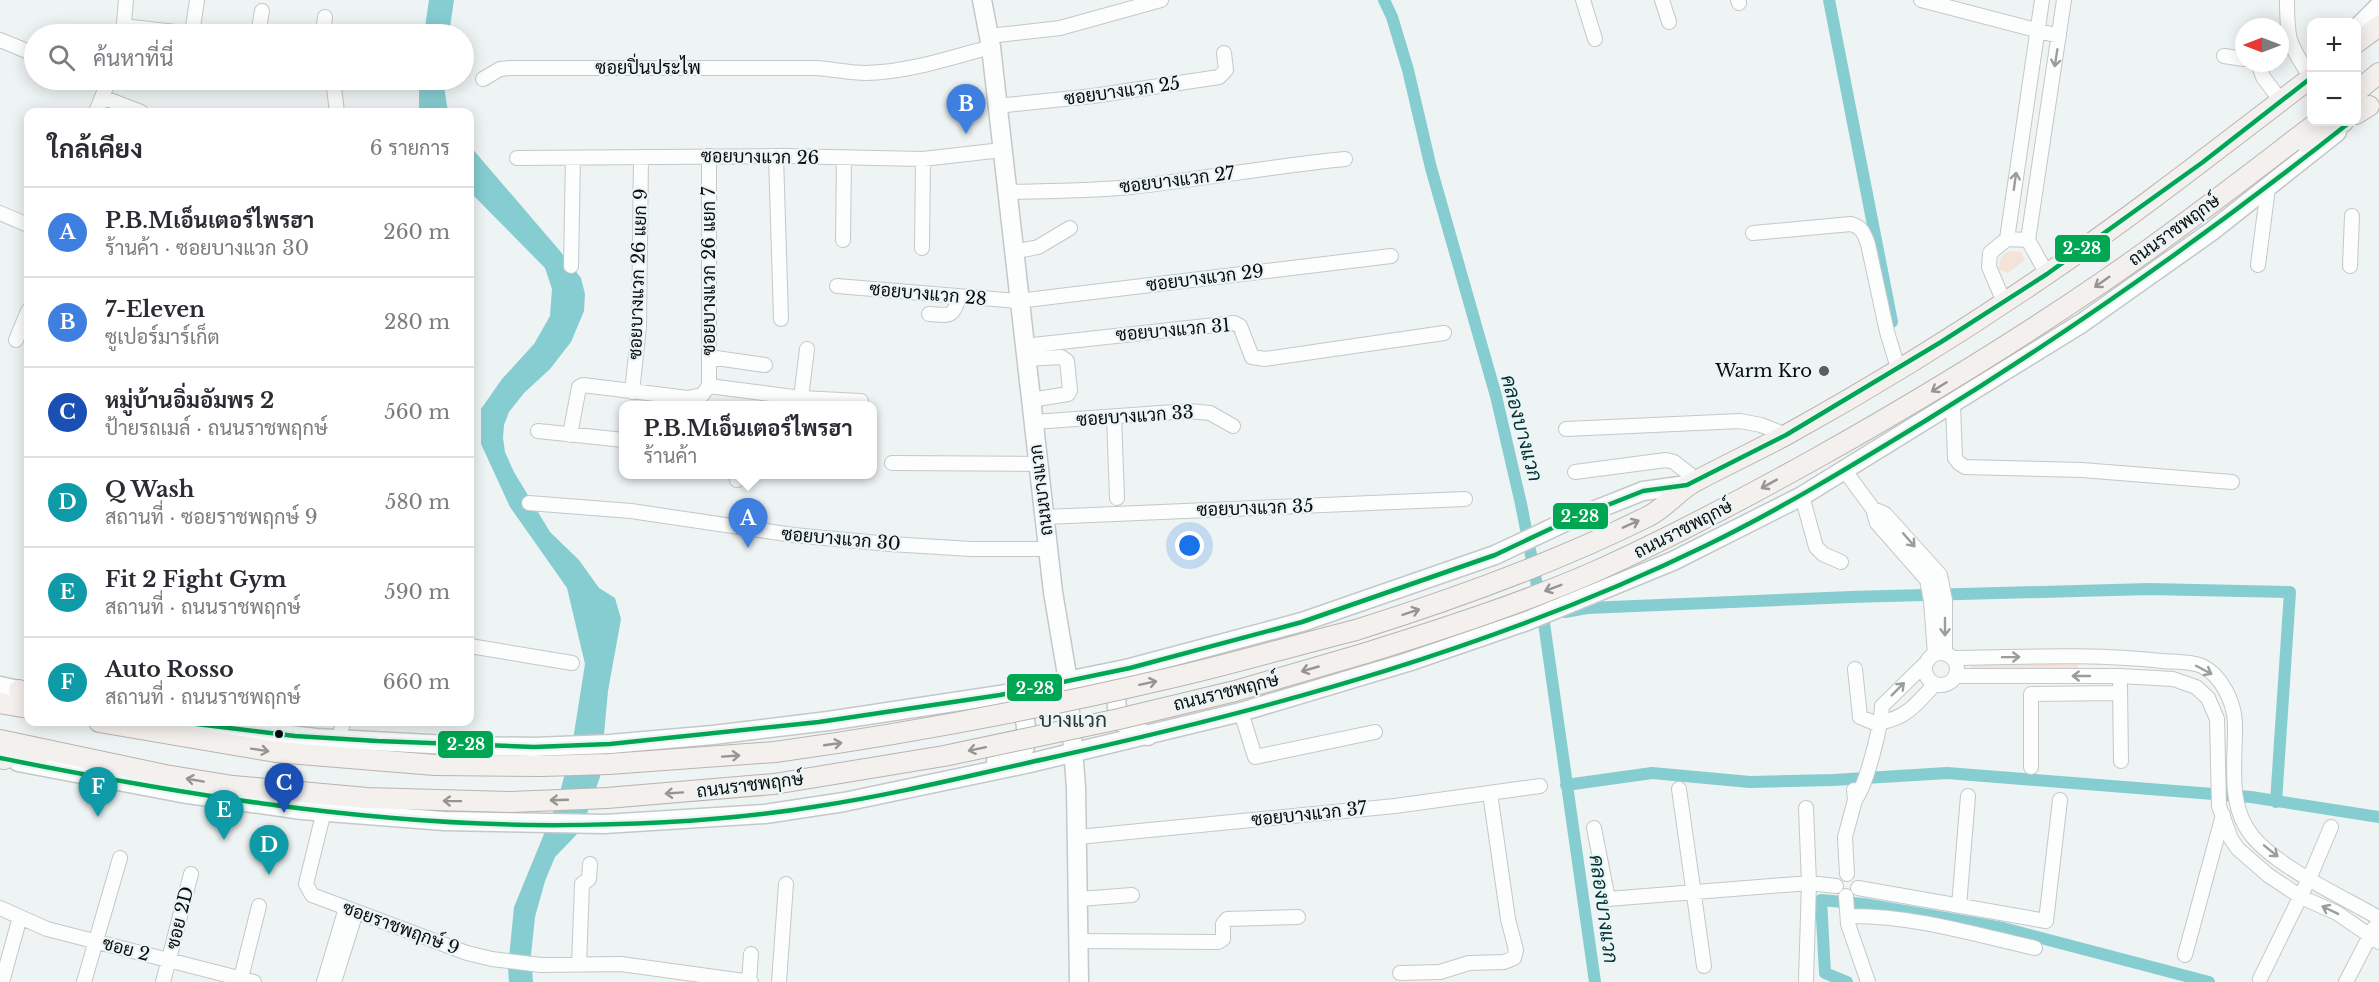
<!DOCTYPE html>
<html lang="th">
<meta charset="utf-8">
<style>
body{margin:0;font-family:"Libre Baskerville",Sarabun,serif;background:#f2f2f3;color:#2b2b33}
.controls{position:absolute;right:18px;top:18px;display:grid;overflow:hidden;border-radius:12px;box-shadow:0 3px 15px #0003}
.controls button{width:54px;height:54px;display:grid;place-items:center;padding:0;border:0;border-bottom:2px solid #e1e1e2;background:#fff;color:#2b2b33;font:30px sans-serif}
.compass{position:absolute;left:2235px;top:18px;width:54px;height:54px;border-radius:50%;background:#fff;box-shadow:0 3px 15px #0003;rotate:270deg}
.you{position:absolute;left:1190px;top:546px;width:21px;height:21px;margin:-15px;border:4px solid #fff;border-radius:50%;background:#1a73e8;box-shadow:0 0 0 9px #1a73e833}
.badge{display:grid;place-items:center;width:39px;height:39px;border-radius:50%;background:#7c3aed;color:#fff;font-size:20px;font-weight:700}
.pin{position:absolute;translate:-50% -50px;filter:drop-shadow(0 2px 3px #0008)}
.pin::after{content:'';position:absolute;top:32px;width:21px;height:18px;background:inherit;clip-path:polygon(0 0,100% 0,50% 100%)}
.popup{position:absolute;left:619px;top:401px;width:258px;height:78px;box-sizing:border-box;display:grid;place-content:center;border-radius:12px;background:#fff;filter:drop-shadow(0 2px 4px #0005);font-size:20px;white-space:nowrap;color:#7c7c81}
.popup b{font-size:22px;color:#2b2b33}
.popup::after{content:'';position:absolute;left:50%;top:100%;margin-left:-12px;border:12px solid transparent;border-top-color:#fff}
.list{margin:0;padding:0;list-style:none}
h2{display:flex;justify-content:space-between;align-items:center;height:78px;margin:0;padding:0 24px;font-size:26px}
h2 small{font-size:20px;font-weight:400;color:#7c7c81}
.list li{display:grid;grid-template-columns:39px 1fr auto;gap:18px;align-items:center;box-sizing:border-box;height:90px;padding:0 24px;border-top:2px solid #e1e1e2}
.list b{display:block;font-size:22px;white-space:nowrap}
.list p{margin:0;font-size:20px;white-space:nowrap;color:#7c7c81}
.list em{font-size:20px;font-style:normal;color:#7c7c81}
.icon{flex:none;width:33px;height:33px;fill:none;stroke:currentColor;stroke-width:2;stroke-linecap:round;stroke-linejoin:round}
.map{position:relative;flex:none;width:2379px;height:982px;overflow:hidden}
.search{position:absolute;background:#fff;box-shadow:0 3px 15px #0003;left:24px;top:24px;width:450px;height:66px;display:flex;align-items:center;gap:15px;box-sizing:border-box;padding:0 21px;border-radius:33px;color:#7c7c81;font-size:22px}
.panel{position:absolute;background:#fff;box-shadow:0 3px 15px #0003;left:24px;top:108px;width:450px;height:618px;border-radius:12px}
.map>svg:first-child{display:block}
</style>
<div class="map">
<svg width="2379" height="982" viewBox="0 0 2379 982">
<rect width="100%" height="100%" fill="#eef3f3"/>
<path fill="#f4e3d8" d="M2009,251L2021,252L2025,260L2008,273L1999,269C1999,260 2002,255 2009,251Z
M2078,662V668L1971,669V663Z"/>
<path fill="#86cdd2" d="M429,0H454L449,34H424Z
M419,80H443L448,112H419Z
M470,146L560,251L581,278L585,294L584,311L571,342L550,369L524,393L509,412L504,425L503,438L505,452L514,472L550,532L579,560L599,588L615,598L621,619L608,691L600,777L581,830L555,857L545,881L535,917L531,955L533,982H509L508,968L514,907L558,800L572,746L585,664L567,588L510,507L481,444V409L502,379L534,344L550,316L552,289L545,268L470,192Z"/>
<g fill="none" stroke-linecap="round" stroke-linejoin="round">
<path stroke="#86cdd2" stroke-width="12" d="M1384,0L1392,17L1408,70L1431,168L1496,396L1521,504L1543,616L1595,982
M1829,0L1892,322
M1565,612L1587,608L1851,597L2149,589L2290,592L2276,802
M1566,785L1652,773L1750,782L1833,780L1947,773L2251,797L2379,817
M1847,982L1825,973L1821,900L1864,904L2003,928L2209,982"/>
<defs>
<path id="minor" d="M1583,0L1595,39
M1662,0L1669,22
M1738,0L1739,3
M1921,0L2059,36
M2287,0C2287,42 2289,43 2311,78
M123,26L193,34
M123,34L126,0
M192,34L197,0
M258,34L262,11
M323,34L325,17
M989,36L1060,28L1161,0
M0,40L34,54
M2224,56L2244,59
M2258,63L2263,77L2281,101
M483,79L500,69L511,68H815C832,69 850,73 866,73C909,72 949,58 991,47
M333,80L337,112
M102,97L141,112
M997,106L1093,96L1219,77L1226,70L1224,53
M96,112L109,80
M776,156L781,319
M517,158L783,156L923,159L1002,150
M1007,192C1048,191 1090,191 1131,187C1203,179 1273,166 1345,159
M0,213L28,225
M1753,233L1851,224C1862,227 1864,233 1868,244L1887,332L1898,368
M2007,239L2042,0
M843,240L844,158
M2028,240L2064,0
M922,248L923,159
M1013,252L1038,247L1070,228
M2258,265L2268,188
M571,266L573,158
M2350,266L2352,216
M837,286L1018,301L1391,256
M2004,302L1989,267L1990,253L2007,239L2028,240L2047,274
M929,314C949,315 953,319 959,297
M16,340L28,311
M1024,346L1234,323L1240,326L1252,357L1265,359L1444,333
M709,357L765,365
M1025,359L1061,357L1067,361L1070,390L1068,394L1031,400
M709,386L801,398L861,401
M632,392L639,327L641,157
M801,398L807,349
M1953,405L1955,458L1959,463L1965,467L2082,470L2232,482
M1114,417L1117,498
M1034,422L1189,411L1210,413L1233,426
M1566,429L1740,421L1761,425L1786,435
M538,431L624,440
M570,435L579,387L583,385L688,398L702,395L709,386V156
M892,463L1038,464
M1845,471L1873,509L1877,523L1927,580L1931,601L1935,654
M1575,472L1666,460L1674,462L1697,480
M737,480V474
M1802,496L1816,547L1823,554L1841,562
M529,503L631,511L793,535L890,544L971,549H1048
M1873,509L1885,514L1940,575L1945,600V654
M1045,517L1465,499
M470,646L572,663
M1925 669a16 16 0 1 1 32 0a16 16 0 1 1-32 0Z
M1953,658C2022,657 2092,653 2162,661C2173,662 2191,661 2202,666C2222,676 2234,702 2235,723C2236,761 2226,805 2253,837C2279,868 2343,897 2379,918
M1855,669L1860,717L1880,725
M1956,676H2120L2173,679L2196,687L2208,698L2217,719L2219,806L2231,839L2238,849L2268,875L2301,897L2337,913L2379,942
M2120,685L2121,761
M1241,712L1255,757L1375,732
M1882,722C1908,717 1917,703 1935,684
M339,739L343,722
M2031,767V694L2120,693
M1679,789L1704,966
M1855,800C1867,784 1881,726 1882,706L1927,662
M1806,808L1809,883L1806,980
M324,811L306,884L312,895L467,953L492,959L541,965L621,964L751,982
M1594,828L1608,899L1809,883L1836,886
M1078,837L1395,806L1540,786
M1847,874L1845,837L1855,800L1854,790
M1858,888L2046,921L2060,800
M1846,896L1848,924L1868,982
M1079,899L1132,895
M1959,906L1968,796
M0,908L47,929L254,982
M1848,916C1911,915 1974,934 2035,948
M1078,941L1218,942L1223,939V924L1227,919L1298,917
M2185,955L2223,815
M579,965L582,884L589,879L590,864
M1400,973L1440,972L1469,963L1504,962L1514,958L1516,950L1508,919L1490,793
M2260,979L2309,879L2331,827
M2,982L20,917
M84,982L120,858
M163,982L191,874
M240,982L259,906
M324,982L346,908
M334,982L356,912
M749,982L751,954
M779,982L786,884
M2346,982L2374,928"/>
<path id="secondary" d="M982,0L991,47L1053,592L1067,675L1076,787L1079,982
M2356,29L2379,6
M1123,679C1114,693 1115,706 1121,722L1148,736
M0,686L28,692
M180,722L316,738L468,746L534,747L610,744L713,735L828,721L1000,695L1130,668L1302,622L1495,555L1565,522L1643,491L1687,485
M996,761L1018,752L1025,747C1027,730 1029,711 1009,706
M18,762L181,793L302,810L444,821L604,824L765,814L844,802L1030,763L1241,712L1408,662L1527,621L1673,561L1802,496L2082,323L2212,231L2337,132"/>
<path id="primary" d="M2356,43L2379,26
M2356,92L2379,73
M2356,114L2369,106
M2306,143L2343,122
M1356,630C1455,599 1554,563 1647,517C1666,508 1678,490 1696,481C1726,465 1756,451 1786,435C1873,387 1965,330 2047,274C2138,212 2224,144 2312,77
M1366,653C1443,629 1520,604 1594,572C1670,538 1743,499 1815,459C1913,404 2009,346 2101,283C2176,232 2247,176 2318,122
M19,690L28,694
M0,703L28,708
M99,722L276,752L435,765L541,766L609,764L775,752
M0,740L165,775L233,786L367,798L511,802L607,798L774,784
M4,759L18,754L38,758"/>
</defs>
<use href="#minor" stroke="#c4c8c8" stroke-width="16"/>
<use href="#secondary" stroke="#c4c8c8" stroke-width="21"/>
<use href="#primary" stroke="#b9b4af" stroke-width="22"/>
<use href="#minor" stroke="#fcfdfd" stroke-width="14"/>
<use href="#secondary" stroke="#fcfdfd" stroke-width="18"/>
<use href="#primary" stroke="#f4f0ee" stroke-width="20"/>
<defs>
<path id="primary-bridge" d="M775,752C906,734 1037,709 1166,679C1229,665 1292,646 1356,630
M774,784L944,756L1119,719L1235,691L1366,653"/>
</defs>
<use href="#primary-bridge" stroke="#b9b4af" stroke-width="22" stroke-linecap="butt"/>
<use href="#primary-bridge" stroke="#f4f0ee" stroke-width="20"/>
<defs>
<path id="bus-1" d="M180,722L295,736L377,741L534,747L610,744L819,722L1000,695L1130,668L1302,622L1495,555L1565,522L1643,491L1687,485L1786,435L1941,342L2047,274L2203,162L2312,77
M0,758C174,793 350,822 528,825C624,826 723,822 819,806C898,794 976,774 1054,757C1276,708 1500,646 1705,546C1781,509 1853,465 1925,421C2073,330 2214,230 2350,122"/>
</defs>
<use href="#bus-1" stroke="#ebf5f6" stroke-width="9"/>
<use href="#bus-1" stroke="#00a651" stroke-width="4.5"/>
</g>
<defs><path id="oneway-shaft" d="M-6 0H5M1.5-3L5.5 0L1.5 3" fill="none" stroke-width="1.6" stroke-linecap="round" stroke-linejoin="round" transform="scale(1.5)"/></defs>
<g stroke="#9b9d9d">
<use href="#oneway-shaft" transform="translate(2056 58) rotate(99)"/>
<use href="#oneway-shaft" transform="translate(2015 181) rotate(-82)"/>
<use href="#oneway-shaft" transform="translate(1909 540) rotate(49)"/>
<use href="#oneway-shaft" transform="translate(1945 627) rotate(90)"/>
<use href="#oneway-shaft" transform="translate(2011 657) rotate(-1)"/>
<use href="#oneway-shaft" transform="translate(2204 670) rotate(28)"/>
<use href="#oneway-shaft" transform="translate(2081 676) rotate(180)"/>
<use href="#oneway-shaft" transform="translate(1898 689) rotate(-45)"/>
<use href="#oneway-shaft" transform="translate(2271 851) rotate(39)"/>
<use href="#oneway-shaft" transform="translate(2330 910) rotate(-154)"/>
</g>
<g stroke="#969594">
<use href="#oneway-shaft" transform="translate(2102 282) rotate(145)"/>
<use href="#oneway-shaft" transform="translate(1939 387) rotate(148)"/>
<use href="#oneway-shaft" transform="translate(1769 484) rotate(151)"/>
<use href="#oneway-shaft" transform="translate(1631 524) rotate(-24)"/>
<use href="#oneway-shaft" transform="translate(1553 588) rotate(159)"/>
<use href="#oneway-shaft" transform="translate(1411 612) rotate(-18)"/>
<use href="#oneway-shaft" transform="translate(1310 669) rotate(164)"/>
<use href="#oneway-shaft" transform="translate(1148 683) rotate(-12)"/>
<use href="#oneway-shaft" transform="translate(833 744) rotate(-8)"/>
<use href="#oneway-shaft" transform="translate(977 749) rotate(168)"/>
<use href="#oneway-shaft" transform="translate(260 750) rotate(9)"/>
<use href="#oneway-shaft" transform="translate(731 756) rotate(-4)"/>
<use href="#oneway-shaft" transform="translate(195 780) rotate(-170)"/>
<use href="#oneway-shaft" transform="translate(674 793) rotate(176)"/>
<use href="#oneway-shaft" transform="translate(559 800) rotate(178)"/>
<use href="#oneway-shaft" transform="translate(452 801) rotate(-179)"/>
</g>
<circle fill="#595d5d" stroke="#ebf5f6" stroke-width="2" cx="1824" cy="371" r="6"/>
<circle fill="#090c0c" stroke="#ebf5f6" stroke-width="2" cx="279" cy="734" r="5"/>
<g text-anchor="middle" stroke-width="4.5" stroke-linejoin="round" paint-order="stroke">
<g font-size="18" fill="#090c0c" stroke="#ebf5f6">
<text x="648" y="74">ซอยปิ่นประไพ</text>
<text transform="translate(1122 91) rotate(-8)" y="6">ซอยบางแวก 25</text>
<text transform="translate(760 157) rotate(1)" y="6">ซอยบางแวก 26</text>
<text transform="translate(1177 180) rotate(-7)" y="6">ซอยบางแวก 27</text>
<text transform="translate(2174 230) rotate(-36)" y="6">ถนนราชพฤกษ์</text>
<text transform="translate(709 271) rotate(-90)" y="6">ซอยบางแวก 26 แยก 7</text>
<text transform="translate(638 274) rotate(-88)" y="6">ซอยบางแวก 26 แยก 9</text>
<text transform="translate(1205 278) rotate(-7)" y="6">ซอยบางแวก 29</text>
<text transform="translate(928 294) rotate(5)" y="6">ซอยบางแวก 28</text>
<text transform="translate(1173 330) rotate(-5)" y="6">ซอยบางแวก 31</text>
<text transform="translate(1135 416) rotate(-4)" y="6">ซอยบางแวก 33</text>
<text transform="translate(1041 490) rotate(-97)" y="6">ถนนบางแวก</text>
<text transform="translate(1255 508) rotate(-2)" y="6">ซอยบางแวก 35</text>
<text transform="translate(1683 529) rotate(-27)" y="6">ถนนราชพฤกษ์</text>
<text transform="translate(841 539) rotate(5)" y="6">ซอยบางแวก 30</text>
<text transform="translate(1226 692) rotate(-14)" y="6">ถนนราชพฤกษ์</text>
<text transform="translate(750 785) rotate(-7)" y="6">ถนนราชพฤกษ์</text>
<text transform="translate(1309 814) rotate(-6)" y="6">ซอยบางแวก 37</text>
<text transform="translate(180 918) rotate(-76)" y="6">ซอย 2D</text>
<text transform="translate(401 928) rotate(20)" y="6">ซอยราชพฤกษ์ 9</text>
<text transform="translate(126 949) rotate(15)" y="6">ซอย 2</text>
</g>
<g font-size="18" fill="#090c0c" stroke="#ebf5f6" text-anchor="end">
<text x="1812" y="377">Warm Kro</text>
</g>
<g font-size="20" font-style="italic" fill="#003235" stroke="#ebf5f6">
<text transform="translate(1522 428) rotate(75)" y="7">คลองบางแวก</text>
<text transform="translate(1604 909) rotate(82)" y="7">คลองบางแวก</text>
</g>
<g font-size="21" fill="#2c3434" stroke="#ebf5f6">
<text x="1073" y="727">บางแวก</text>
</g>
</g>
<g stroke="#ebf5f6" stroke-width="2">
<rect x="2054" y="234" width="57" height="29" rx="6" fill="#00a651"/>
<rect x="1552" y="502" width="57" height="28" rx="6" fill="#00a651"/>
<rect x="1006" y="673" width="57" height="29" rx="6" fill="#00a651"/>
<rect x="437" y="730" width="57" height="29" rx="6" fill="#00a651"/>
</g>
<g font-size="16" text-anchor="middle" font-weight="bold" fill="#fff">
<text x="2082" y="254">2-28</text>
<text x="1580" y="522">2-28</text>
<text x="1035" y="694">2-28</text>
<text x="466" y="750">2-28</text>
</g>
</svg>
<div class="controls">
<button>+</button>
<button>−</button>
</div>
<svg class="compass" viewBox="-18 -18 36 36"><path d="M0-13l5 13h-10z" fill="#e53935"/><path d="M0 13l5-13h-10z" fill="#7c7c81"/></svg>
<div class="you"></div>
<div class="pin badge" style="left:748px;top:548px;background:#3f7fe0">A</div>
<div class="popup"><b>P.B.Mเอ็นเตอร์ไพรฮา</b>ร้านค้า</div>
<div class="pin badge" style="left:966px;top:134px;background:#3f7fe0">B</div>
<div class="pin badge" style="left:284px;top:813px;background:#1a4fb4">C</div>
<div class="pin badge" style="left:269px;top:875px;background:#0f9aa8">D</div>
<div class="pin badge" style="left:224px;top:840px;background:#0f9aa8">E</div>
<div class="pin badge" style="left:98px;top:817px;background:#0f9aa8">F</div>
<div class="search"><svg class="icon" aria-label="search" viewBox="0 0 24 24"><circle cx="10" cy="10" r="6"/><path d="M15 15l6 6"/></svg>ค้นหาที่นี่</div>
<section class="panel">
<h2>ใกล้เคียง<small>6 รายการ</small></h2>
<ul class="list">
<li><span class="badge" style="background:#3f7fe0">A</span><div><b>P.B.Mเอ็นเตอร์ไพรฮา</b><p>ร้านค้า · ซอยบางแวก 30</p></div><em>260 m</em></li>
<li><span class="badge" style="background:#3f7fe0">B</span><div><b>7-Eleven</b><p>ซูเปอร์มาร์เก็ต</p></div><em>280 m</em></li>
<li><span class="badge" style="background:#1a4fb4">C</span><div><b>หมู่บ้านอิ่มอัมพร 2</b><p>ป้ายรถเมล์ · ถนนราชพฤกษ์</p></div><em>560 m</em></li>
<li><span class="badge" style="background:#0f9aa8">D</span><div><b>Q Wash</b><p>สถานที่ · ซอยราชพฤกษ์ 9</p></div><em>580 m</em></li>
<li><span class="badge" style="background:#0f9aa8">E</span><div><b>Fit 2 Fight Gym</b><p>สถานที่ · ถนนราชพฤกษ์</p></div><em>590 m</em></li>
<li><span class="badge" style="background:#0f9aa8">F</span><div><b>Auto Rosso</b><p>สถานที่ · ถนนราชพฤกษ์</p></div><em>660 m</em></li>
</ul>
</section>
</div>
